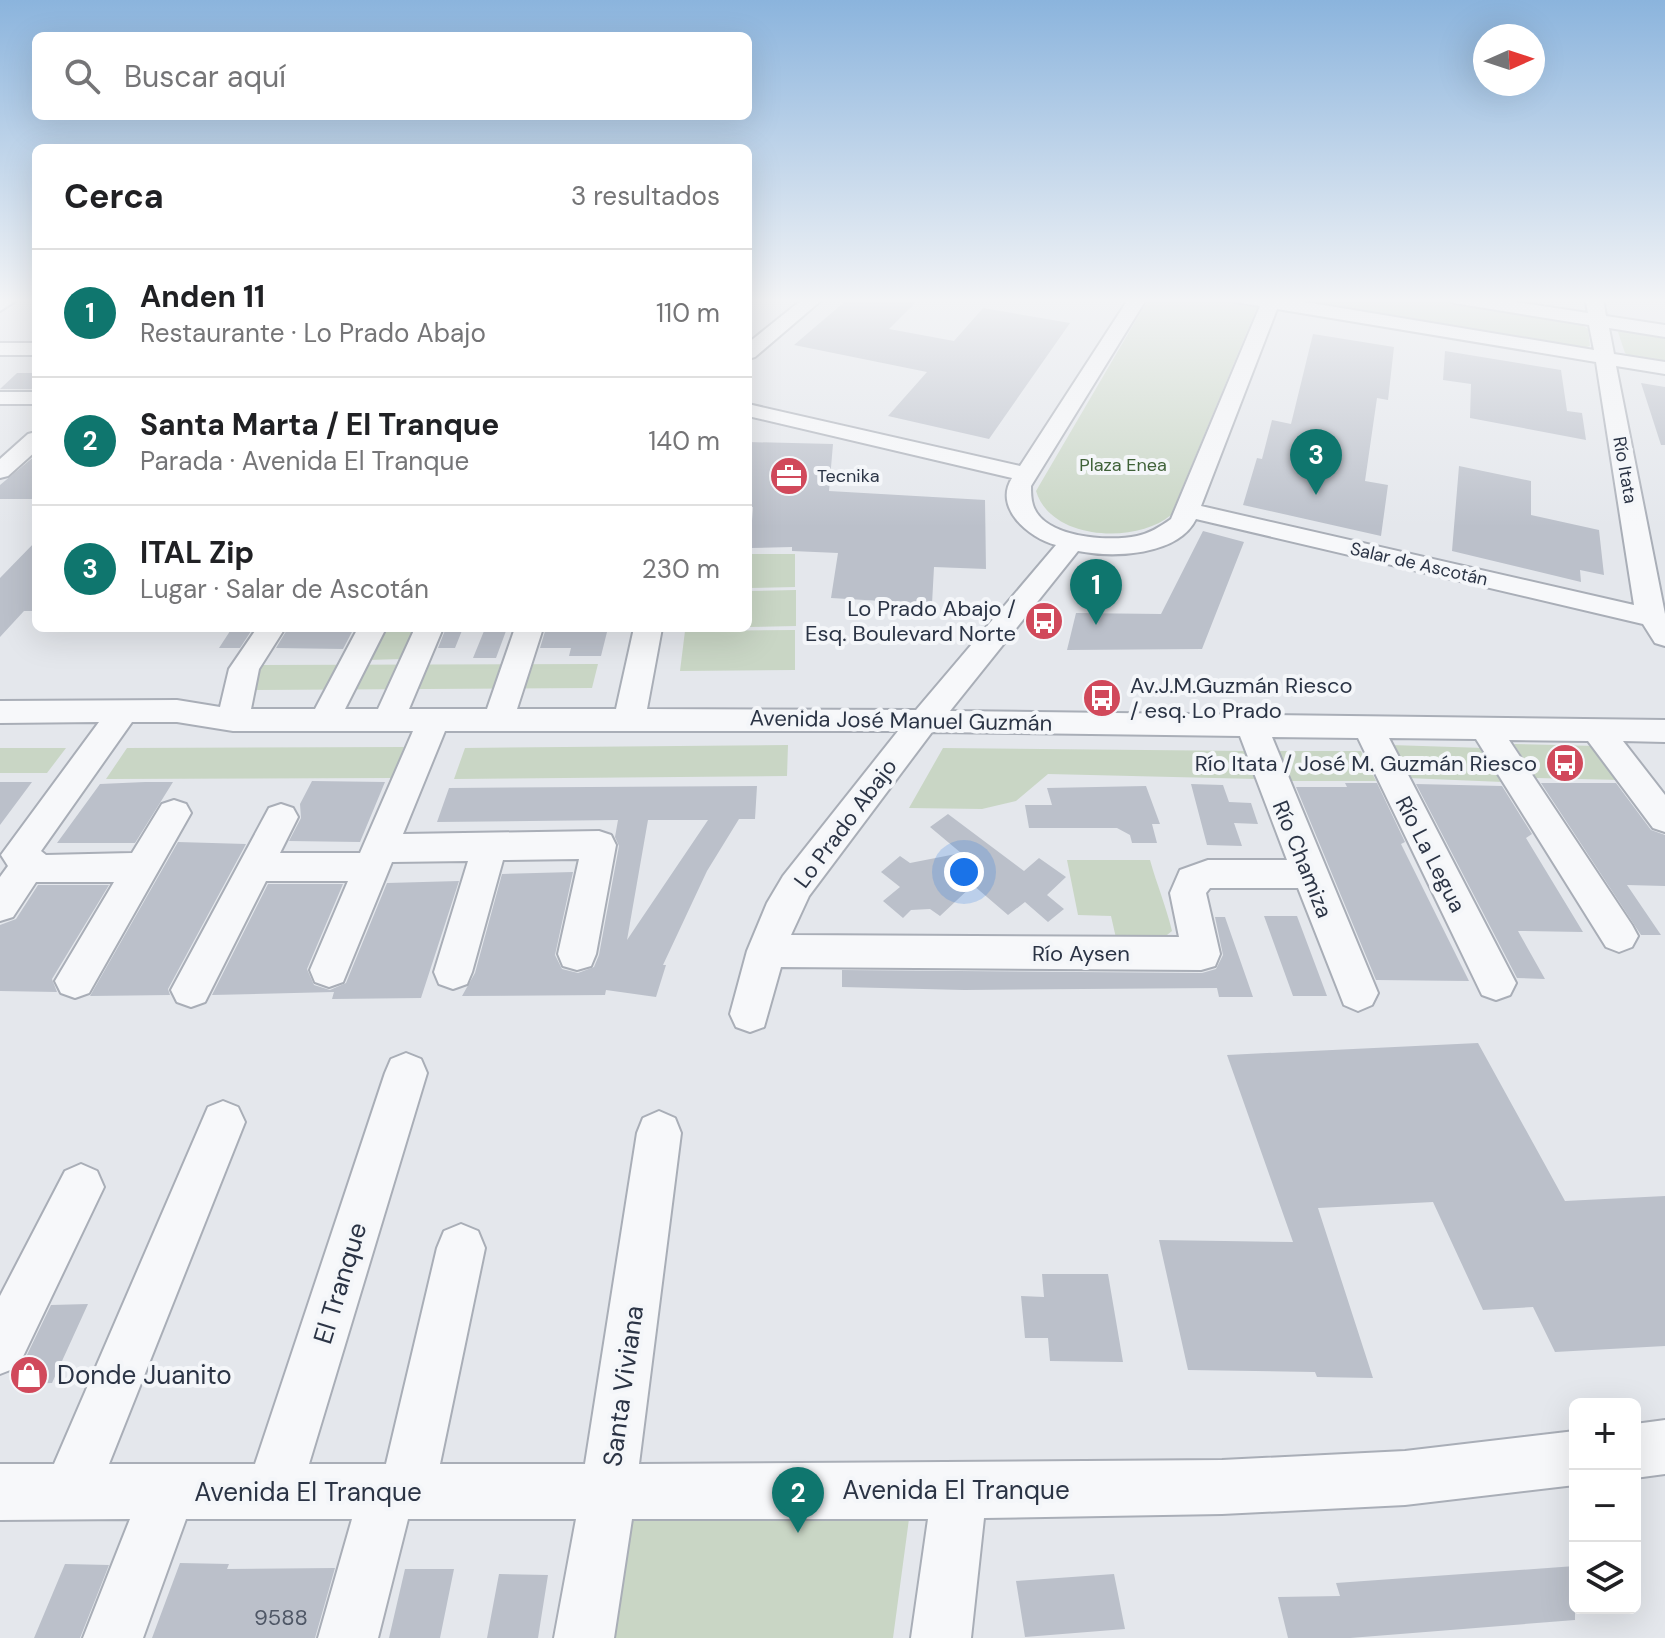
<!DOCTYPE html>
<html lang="es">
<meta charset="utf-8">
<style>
body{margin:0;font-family:"DM Sans",sans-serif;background:#f2f2f2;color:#202124}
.controls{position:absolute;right:24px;bottom:24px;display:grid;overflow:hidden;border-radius:12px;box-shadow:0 8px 32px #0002}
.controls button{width:72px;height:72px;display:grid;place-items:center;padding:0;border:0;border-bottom:2px solid #e0e0e0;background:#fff;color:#202124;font:40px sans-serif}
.compass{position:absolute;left:1473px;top:24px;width:72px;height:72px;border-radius:50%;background:#fff;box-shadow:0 8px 32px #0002;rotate:87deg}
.you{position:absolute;left:964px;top:872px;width:28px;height:28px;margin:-20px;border:6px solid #fff;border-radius:50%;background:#1a73e8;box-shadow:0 0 0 12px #1a73e833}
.badge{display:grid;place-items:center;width:52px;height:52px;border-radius:50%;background:#0f766e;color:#fff;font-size:26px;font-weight:700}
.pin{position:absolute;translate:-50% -66px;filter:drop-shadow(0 2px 4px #0008)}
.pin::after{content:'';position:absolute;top:42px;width:28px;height:24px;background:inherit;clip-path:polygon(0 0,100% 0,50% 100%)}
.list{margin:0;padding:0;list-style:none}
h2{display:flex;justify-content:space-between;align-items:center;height:104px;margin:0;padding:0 32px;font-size:34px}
h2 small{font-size:26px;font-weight:400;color:#757577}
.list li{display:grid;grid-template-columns:52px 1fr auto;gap:24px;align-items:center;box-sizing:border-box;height:128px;padding:0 32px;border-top:2px solid #e0e0e0}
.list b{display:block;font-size:30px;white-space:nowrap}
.list p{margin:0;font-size:26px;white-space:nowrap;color:#757577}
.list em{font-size:26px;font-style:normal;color:#757577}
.icon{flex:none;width:44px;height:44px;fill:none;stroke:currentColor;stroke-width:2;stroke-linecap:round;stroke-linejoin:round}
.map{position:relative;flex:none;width:1665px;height:1638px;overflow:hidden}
.search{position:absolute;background:#fff;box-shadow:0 8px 32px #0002;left:32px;top:32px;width:720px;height:88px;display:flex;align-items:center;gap:20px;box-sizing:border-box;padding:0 28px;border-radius:12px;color:#757577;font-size:30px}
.panel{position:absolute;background:#fff;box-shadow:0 8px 32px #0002;left:32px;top:144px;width:720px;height:488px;border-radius:12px}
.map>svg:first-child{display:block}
</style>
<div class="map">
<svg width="1665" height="1638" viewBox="0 0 1665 1638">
<rect width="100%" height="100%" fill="#e4e7ec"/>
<path fill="#c9d6c5" d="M1149,298H1218L1258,305L1171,515C1137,544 1051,541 1036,491Z
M1437,298L1575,321L1588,329L1590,346L1581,349L1285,299Z
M1625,330L1665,334V366L1636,360L1625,353L1618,332Z
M748,554H795V587L748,588Z
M796,590V626L748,627V591Z
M382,628H417L403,659L367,660Z
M795,630V670L680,671L685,631Z
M598,664L592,688L245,690L260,665Z
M1514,744L1597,746L1622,780L1536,778Z
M788,745L787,776L454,779L465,748Z
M1391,745L1484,748L1503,782L1407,778Z
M404,747L392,778L106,779L127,748Z
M0,748H66L47,773H0Z
M943,748L1249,751L1257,779L1048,774L1016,801L982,809L909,808Z
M1278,751H1361L1376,781H1291Z
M1067,860H1150C1157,885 1166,906 1172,931L1162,939L1116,938L1111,916L1078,915Z
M632,1515L909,1519L893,1638H611Z"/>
<path fill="#bbc0ca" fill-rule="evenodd" d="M849,298H920L889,329L954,341L983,308L1070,323L989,439L888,416L927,372L794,345Z
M1313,334L1394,347L1388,400L1377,398L1365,481L1388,485L1381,536L1243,505L1257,458L1262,459L1272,420L1291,424Z
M1445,351L1561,370L1567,411L1582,413L1586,440L1470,418L1471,384L1443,380Z
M17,373H36V389H0Z
M1641,383L1665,387V445H1661Z
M748,442L833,444L829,491L985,500L986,569L934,567L932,604L831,598L838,553L792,551V547L750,548L753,507H748Z
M36,455V499H0V485Z
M1459,466L1531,481V515L1599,530L1604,575L1580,570L1581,582L1452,551Z
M1203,531L1244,542L1202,649L1067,650L1076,613L1161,614Z
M36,541V611H24L0,637V578Z
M232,628H253L240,648H219Z
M288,628H354L343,649L276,648Z
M446,628H463L455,648H438Z
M546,628H608L601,656H569L571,648H540Z
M484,631H506L496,658H473Z
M312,781L385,782L360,842L289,841L301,818L300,804Z
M0,782H32L0,825Z
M145,782H173L135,843H57L100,784Z
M1345,783H1377L1405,842L1401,844L1469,981L1376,980L1296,787H1347Z
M1541,783H1616L1651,830L1665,835V886L1627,885L1661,935H1641Z
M1191,784L1223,785L1229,802L1251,803L1258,824L1234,823L1242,846L1207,845Z
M1416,784L1502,786L1532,834L1526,838L1583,932L1518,931L1545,979L1517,978Z
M757,786L755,819H739L707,871L663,965H666L656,997L606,990L605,995L462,996L475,973L502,874L573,872L555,955L562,969L578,973L594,967L599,955L619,846L615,837L618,820L437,822L449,788ZM648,820H708L627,940Z
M1146,786L1160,824H1152L1157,843H1132L1130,835L1117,828H1029L1025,805H1052L1047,788Z
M948,814L1024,871L1039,858L1066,877L1047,895L1064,909L1048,922L1025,902L1008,915L973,885L940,916L930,909L911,910L903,918L883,901L900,887L881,872L900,856L910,863L961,853L930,827Z
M178,842L246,844L168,989L170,995L90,996Z
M459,881L421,998L332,999L334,992L212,995L268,884H343L307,969L314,985L330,990L346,983L387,883Z
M38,885H109L52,979L57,992L0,991V925L16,919Z
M1264,916H1297L1327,996H1293Z
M1215,917H1225L1253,997H1219L1217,988L964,990L842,987V970L1202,973L1216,969L1223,955Z
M1478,1043L1565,1201L1665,1196V1346L1555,1352L1533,1307L1483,1310L1433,1202L1318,1208L1373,1378L1317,1377L1315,1372L1188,1370L1159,1240L1293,1242L1227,1055Z
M1042,1274H1108L1123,1362L1050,1361L1048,1338H1025L1021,1296L1044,1297Z
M88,1304L52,1383L13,1384L51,1305Z
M180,1563L229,1564L227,1569L335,1568L315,1638H152Z
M65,1564L109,1565L80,1638H34Z
M1575,1566V1620L1350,1638H1288L1278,1597L1340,1596L1336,1583Z
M405,1569H454L440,1638H389Z
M499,1574L548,1575L538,1638H487Z
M1114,1574L1125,1629L1025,1637L1016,1581Z"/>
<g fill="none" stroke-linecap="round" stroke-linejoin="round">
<defs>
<path id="minor" d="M0,298H20L0,311Z
M804,298H824L755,357L748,359V343Z
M1129,298H1147L1031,486C1031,492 1031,499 1033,505C1043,538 1109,542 1137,536C1150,533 1160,527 1171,519L1260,306L1235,302L1232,298H1281L1594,350L1589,325L1454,303L1445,298H1489L1588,313L1585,298H1603L1606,316L1665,325V337L1609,328L1614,354L1665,362V374L1616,366L1665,614V646L1655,643L1643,624L1196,519C1178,556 1113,558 1078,551L950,711L1665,720V742L1623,741L1665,795V832L1653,828L1588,741L1509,740L1632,925L1638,936L1632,947L1619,952L1606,947L1476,739L1389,738L1516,983L1510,995L1496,1000L1482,995L1358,738L1272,737L1378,993L1372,1005L1358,1011L1344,1005L1298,888H1210L1206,893L1220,954L1215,966L1201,970L781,967L764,1027L750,1032L736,1027L730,1014L747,951L767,903L783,876L898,731H445L403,834L599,831L611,835L616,845L596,954L591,966L577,970L563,966L558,954L579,859L503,860L472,972L467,984L453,989L439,984L434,972L468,861L392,862L343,982L329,987L315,982L310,970L348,881H266L205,1002L191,1007L177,1002L171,990L269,808L281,804L293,808L298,817L280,853H360L413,731H233L177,722H132L41,851L46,855L132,853L162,804L174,800L186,804L191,813L89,993L75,998L61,993L55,981L114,882H36L13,917L0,921V877L8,866L1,855L99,722L0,723V701L177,700L220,707L229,669L257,628H285L259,669L251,709H315L358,628H386L345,709H378L415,628H443L409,709H487L515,628H543L517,709H616L634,628H662L647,709L916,710L1056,545C1029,538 993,508 1012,478L748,416V404L1020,466ZM1277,309L1596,362L1634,605L1201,506ZM932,732L1240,736L1287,860H1208L1180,870L1170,893L1179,937L791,935L809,896Z
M0,343H36V355H0Z
M0,392H36V404H0Z
M36,432V451L8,476L0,478V459L28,434Z
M406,1053L421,1059L427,1073L309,1464H386L437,1248L444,1231L461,1224L478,1231L485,1248L440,1464H585L637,1133L643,1118L659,1111L675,1118L681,1133L639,1464L1222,1460L1405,1451L1575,1431V1485L1405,1505L1222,1514L984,1518L971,1638H911L928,1519H632L614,1638H554L576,1519H408L378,1638H318L352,1519H186L143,1638H83L130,1519L0,1520V1464H54L208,1107L223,1101L238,1107L245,1122L109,1464H255L385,1073L391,1059Z
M81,1164L97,1171L104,1187L18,1367L0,1374V1296L65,1171Z
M1665,1420V1474L1635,1478V1424Z"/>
</defs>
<use href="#minor" stroke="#a9aeb7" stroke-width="4"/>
<use href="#minor" fill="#f7f8fa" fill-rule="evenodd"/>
</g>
<linearGradient id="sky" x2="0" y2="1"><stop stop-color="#8bb4dd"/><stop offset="0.57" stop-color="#f3f4f6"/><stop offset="1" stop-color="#f3f4f6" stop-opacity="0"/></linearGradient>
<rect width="1665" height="527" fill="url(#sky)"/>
<defs>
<symbol id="office-disc" viewBox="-11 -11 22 22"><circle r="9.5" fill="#d1495b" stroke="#f4f6f9"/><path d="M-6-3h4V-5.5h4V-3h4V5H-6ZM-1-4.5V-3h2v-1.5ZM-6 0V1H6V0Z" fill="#fff"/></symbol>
<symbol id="bus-disc" viewBox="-11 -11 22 22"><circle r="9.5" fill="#d1495b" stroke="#f4f6f9"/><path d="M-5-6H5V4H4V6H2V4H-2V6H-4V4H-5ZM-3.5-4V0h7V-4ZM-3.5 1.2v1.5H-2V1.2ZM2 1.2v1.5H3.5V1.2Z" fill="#fff"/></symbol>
<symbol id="shop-disc" viewBox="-11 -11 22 22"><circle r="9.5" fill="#d1495b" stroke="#f4f6f9"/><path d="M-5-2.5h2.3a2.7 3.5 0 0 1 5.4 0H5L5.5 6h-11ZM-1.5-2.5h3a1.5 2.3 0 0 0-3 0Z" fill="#fff"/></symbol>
</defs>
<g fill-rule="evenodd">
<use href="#office-disc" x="767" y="454" width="44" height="44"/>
<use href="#bus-disc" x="1022" y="599" width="44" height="44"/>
<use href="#bus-disc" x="1080" y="676" width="44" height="44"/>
<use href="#bus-disc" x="1543" y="741" width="44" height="44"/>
<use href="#shop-disc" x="7" y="1353" width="44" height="44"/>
</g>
<g text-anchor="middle" stroke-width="8" stroke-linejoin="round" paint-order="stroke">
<g font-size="18" fill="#3f6138" stroke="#f4f6f9">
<text x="1123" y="471">Plaza Enea</text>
</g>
<g font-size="18" fill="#2b3445" stroke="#f4f6f9">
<text transform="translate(1625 470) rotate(80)" y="6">Río Itata</text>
<text transform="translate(1419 564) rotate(13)" y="6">Salar de Ascotán</text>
</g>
<g font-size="18" fill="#2b3445" stroke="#f4f6f9" text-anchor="start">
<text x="817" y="482">Tecnika</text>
</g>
<g font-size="22" fill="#2b3445" stroke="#f4f6f9" text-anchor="end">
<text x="1016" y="616">Lo Prado Abajo /<tspan x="1016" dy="25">Esq. Boulevard Norte</tspan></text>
<text x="1130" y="693" text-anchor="start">Av.J.M.Guzmán Riesco<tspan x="1130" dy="25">/ esq. Lo Prado</tspan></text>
<text x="1537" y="771">Río Itata / José M. Guzmán Riesco</text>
</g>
<g font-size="22" fill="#2b3445" stroke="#f4f6f9">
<text transform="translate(901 720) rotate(1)" y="8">Avenida José Manuel Guzmán</text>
<text transform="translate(845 823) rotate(-53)" y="8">Lo Prado Abajo</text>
<text transform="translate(1431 854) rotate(63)" y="8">Río La Legua</text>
<text transform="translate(1303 859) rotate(68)" y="8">Río Chamiza</text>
<text x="1081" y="961">Río Aysen</text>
</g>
<g font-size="22" fill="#4f5766">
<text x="281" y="1625">9588</text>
</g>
<g font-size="26" fill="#2b3445" stroke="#f4f6f9">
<text transform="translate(340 1283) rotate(-73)" y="9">El Tranque</text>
<text transform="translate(623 1386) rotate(-82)" y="9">Santa Viviana</text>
<text x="956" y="1499">Avenida El Tranque</text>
<text x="308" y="1501">Avenida El Tranque</text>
</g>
<g font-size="26" fill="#2b3445" stroke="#f4f6f9" text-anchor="start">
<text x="57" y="1384">Donde Juanito</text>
</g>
</g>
</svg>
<div class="controls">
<button>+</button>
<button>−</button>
<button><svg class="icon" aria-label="layers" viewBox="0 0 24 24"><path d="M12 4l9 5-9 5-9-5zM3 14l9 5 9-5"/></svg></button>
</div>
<svg class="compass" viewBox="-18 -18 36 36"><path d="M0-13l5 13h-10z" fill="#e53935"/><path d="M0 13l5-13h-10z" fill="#757577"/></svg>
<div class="you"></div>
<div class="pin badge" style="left:1096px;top:625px">1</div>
<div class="pin badge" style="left:798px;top:1533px">2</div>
<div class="pin badge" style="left:1316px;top:495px">3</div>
<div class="search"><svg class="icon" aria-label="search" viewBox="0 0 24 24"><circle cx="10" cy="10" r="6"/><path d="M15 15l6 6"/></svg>Buscar aquí</div>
<section class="panel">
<h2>Cerca<small>3 resultados</small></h2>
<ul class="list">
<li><span class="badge">1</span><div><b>Anden 11</b><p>Restaurante · Lo Prado Abajo</p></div><em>110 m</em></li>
<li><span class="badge">2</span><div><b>Santa Marta / El Tranque</b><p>Parada · Avenida El Tranque</p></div><em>140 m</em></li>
<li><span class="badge">3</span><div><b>ITAL Zip</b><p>Lugar · Salar de Ascotán</p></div><em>230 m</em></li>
</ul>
</section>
</div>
